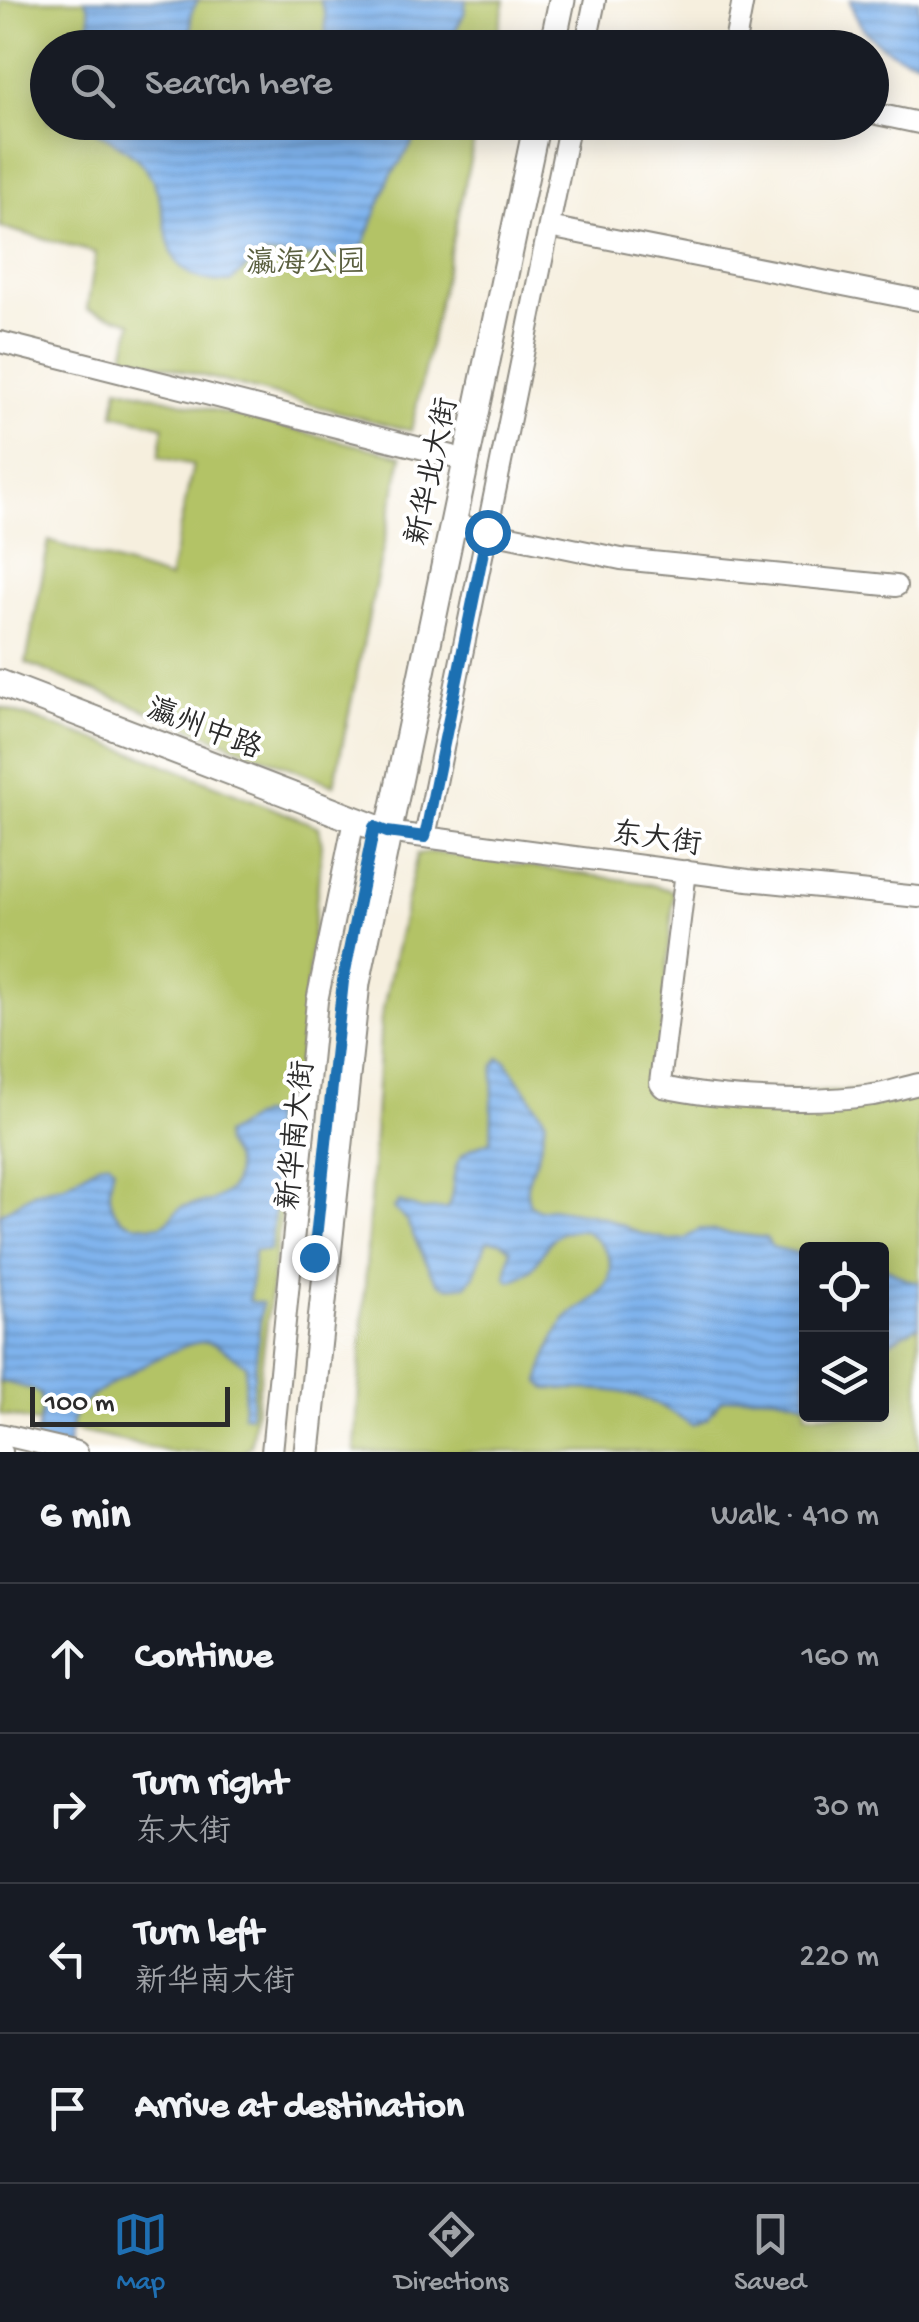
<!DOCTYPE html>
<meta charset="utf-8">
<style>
body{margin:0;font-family:"Gochi Hand","LXGW WenKai TC",sans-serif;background:#20242c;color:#f1f3f6}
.controls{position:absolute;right:30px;bottom:30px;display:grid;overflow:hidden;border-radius:10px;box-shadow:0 5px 25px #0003}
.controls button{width:90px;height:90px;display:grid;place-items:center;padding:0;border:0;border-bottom:2px solid #363941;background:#171b24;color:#f1f3f6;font:50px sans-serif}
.scale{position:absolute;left:30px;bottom:25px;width:200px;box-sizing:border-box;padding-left:10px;border:5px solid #2b2b2b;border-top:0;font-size:28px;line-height:35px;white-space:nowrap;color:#2b2b2b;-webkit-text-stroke:8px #fff;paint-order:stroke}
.stop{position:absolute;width:30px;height:30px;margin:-22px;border:8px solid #1f6fb2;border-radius:50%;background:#fff}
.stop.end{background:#1f6fb2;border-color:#fff;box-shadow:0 2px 10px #0008}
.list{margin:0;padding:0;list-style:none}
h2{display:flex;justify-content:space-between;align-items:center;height:130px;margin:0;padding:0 40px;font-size:42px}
h2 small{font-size:32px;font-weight:400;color:#9ea1a6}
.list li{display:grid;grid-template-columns:65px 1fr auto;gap:30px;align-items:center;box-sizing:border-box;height:150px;padding:0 40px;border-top:2px solid #363941}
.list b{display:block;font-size:38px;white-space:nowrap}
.list p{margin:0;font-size:32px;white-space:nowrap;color:#9ea1a6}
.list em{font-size:32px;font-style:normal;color:#9ea1a6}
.icon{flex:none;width:55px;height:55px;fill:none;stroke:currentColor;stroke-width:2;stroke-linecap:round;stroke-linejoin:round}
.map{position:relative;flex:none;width:919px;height:1452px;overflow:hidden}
.search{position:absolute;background:#171b24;box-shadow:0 5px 25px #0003;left:30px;right:30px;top:30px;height:110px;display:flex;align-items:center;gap:25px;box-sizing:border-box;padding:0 35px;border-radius:55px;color:#9ea1a6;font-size:38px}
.sheet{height:730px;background:#171b24}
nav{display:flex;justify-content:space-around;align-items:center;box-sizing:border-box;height:140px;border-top:2px solid #363941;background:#171b24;font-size:28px;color:#9ea1a6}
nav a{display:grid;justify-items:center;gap:5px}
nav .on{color:#1f6fb2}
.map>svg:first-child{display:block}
</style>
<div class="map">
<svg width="919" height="1452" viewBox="0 0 919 1452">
<defs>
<pattern id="water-rules" width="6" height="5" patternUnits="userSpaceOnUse" patternTransform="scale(2.5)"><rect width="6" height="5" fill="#7fb3ed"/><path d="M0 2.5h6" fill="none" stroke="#6892c0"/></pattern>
</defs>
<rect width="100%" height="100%" fill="#fff"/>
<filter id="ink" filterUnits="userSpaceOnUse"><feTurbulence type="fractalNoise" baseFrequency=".01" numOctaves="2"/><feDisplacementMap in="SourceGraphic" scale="20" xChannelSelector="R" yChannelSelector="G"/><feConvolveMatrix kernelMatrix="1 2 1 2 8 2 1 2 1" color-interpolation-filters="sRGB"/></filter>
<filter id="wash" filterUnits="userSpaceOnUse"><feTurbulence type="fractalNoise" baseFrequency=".0048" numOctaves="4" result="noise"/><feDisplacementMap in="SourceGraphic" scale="40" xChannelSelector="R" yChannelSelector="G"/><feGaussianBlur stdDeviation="2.25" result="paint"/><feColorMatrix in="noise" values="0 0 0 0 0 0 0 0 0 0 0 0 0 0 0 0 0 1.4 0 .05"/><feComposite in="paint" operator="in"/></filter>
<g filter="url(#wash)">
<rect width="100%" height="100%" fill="#f6efde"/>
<path fill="#b3c366" stroke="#6f7748" stroke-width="2.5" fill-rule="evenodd" d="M0,0H505L495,47L48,48V122L478,123L411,431L124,355L132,322L87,309L96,253L0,227Z
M118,387L402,456L334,785L26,663L49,541L169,579L193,465L159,457L164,426L114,414Z
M0,707L146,757L319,827L322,845L293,1122L251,1445L243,1452H171L0,1414Z
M431,852L645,883L674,891L656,1093L919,1091V1452H355L381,1018L417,854ZM806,1250H882V1414H806Z"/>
<path fill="url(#water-rules)" stroke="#556f8c" stroke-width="2.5" d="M85,0H198L191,13L192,47H80C89,36 94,12 85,0Z
M320,0H466L464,14L447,47L340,48L326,38L325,13Z
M850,0H919V61C887,56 857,32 850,0Z
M83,123H420L411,146L390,177L360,254L347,257L262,255L230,282C142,282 183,212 142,164C128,147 101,135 83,123Z
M499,1058L506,1061L546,1120C543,1132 541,1144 538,1155C531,1174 522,1185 530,1205L539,1210L551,1208L601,1216L639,1233L670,1240L685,1239L700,1229L766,1238L772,1247L806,1255V1403C779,1394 749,1393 721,1400L707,1419L692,1425C638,1387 611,1389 547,1389L540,1382C542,1364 553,1339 562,1324C569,1313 583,1307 593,1299C623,1274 612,1249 584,1230C536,1226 551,1270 510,1281L506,1277L511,1249L501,1242L487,1241L474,1275L466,1285L447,1287L439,1283L430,1271L407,1222L394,1208L399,1202L422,1210L447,1209C457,1192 448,1161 469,1150C476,1146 484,1144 491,1140L493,1073L494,1065Z
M259,1114L272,1115L270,1136L282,1138L270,1251L254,1250L249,1301L262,1303L250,1416L243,1415L246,1365C235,1358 219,1343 205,1342C183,1340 95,1390 80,1407C70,1418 70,1437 67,1452H32L42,1411L40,1394L32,1389L0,1381V1214L37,1191L65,1185L98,1164L109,1162L114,1168C106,1195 108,1223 142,1225C150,1226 158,1227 165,1223C172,1219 174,1211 182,1207C192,1203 203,1204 213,1200C241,1190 241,1163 224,1144V1135Z
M882,1265L905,1279L919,1283V1325L882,1346Z"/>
</g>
<g filter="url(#ink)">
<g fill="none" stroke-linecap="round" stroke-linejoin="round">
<defs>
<path id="minor" d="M585,48L595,0
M734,48L743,0
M872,113L919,123
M549,227L919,300
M0,342L452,456
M452,524L621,559L896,586
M387,832L748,880L919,897
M425,837L570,122
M686,871L660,1083L663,1087C721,1100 815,1104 873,1095C889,1093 904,1087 919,1084
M0,1434L77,1452
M0,1451L2,1452
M272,1452L317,1001L354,820"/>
<path id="major" d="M552,48L562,0
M0,683L387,832
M307,1452L357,983L537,122"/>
</defs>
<use href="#minor" stroke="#908d84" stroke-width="24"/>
<use href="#major" stroke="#908d84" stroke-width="29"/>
<use href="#minor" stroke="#fff" stroke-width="20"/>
<use href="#major" stroke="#fff" stroke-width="25"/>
</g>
</g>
<g fill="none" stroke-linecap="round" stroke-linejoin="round" filter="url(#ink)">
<path stroke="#1f6fb2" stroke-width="12" d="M314,1257L343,981L374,827L387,832L425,837L487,532"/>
</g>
<g text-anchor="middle" stroke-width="8" stroke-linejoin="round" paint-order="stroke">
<g font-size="30" fill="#5b6040" stroke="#fff">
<text x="306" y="271">瀛海公园</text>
</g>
<g font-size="30" fill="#2b2b2b" stroke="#fff">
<text transform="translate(430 471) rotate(-78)" y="10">新华北大街</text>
<text transform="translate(205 727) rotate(21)" y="10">瀛州中路</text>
<text transform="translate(657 837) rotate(8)" y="10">东大街</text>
<text transform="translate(294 1135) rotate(-84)" y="10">新华南大街</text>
</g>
</g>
</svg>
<div class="controls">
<button><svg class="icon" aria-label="locate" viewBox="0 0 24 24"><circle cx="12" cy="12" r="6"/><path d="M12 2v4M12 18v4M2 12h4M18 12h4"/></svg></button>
<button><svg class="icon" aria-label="layers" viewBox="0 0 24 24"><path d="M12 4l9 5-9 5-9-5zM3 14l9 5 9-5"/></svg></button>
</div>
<div class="scale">100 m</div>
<div class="stop" style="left:487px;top:532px"></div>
<div class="stop end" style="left:314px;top:1257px"></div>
<div class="search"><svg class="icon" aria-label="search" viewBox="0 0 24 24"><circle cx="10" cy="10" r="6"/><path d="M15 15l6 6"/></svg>Search here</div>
</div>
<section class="sheet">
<h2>6 min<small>Walk · 410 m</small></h2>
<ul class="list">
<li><svg class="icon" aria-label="ahead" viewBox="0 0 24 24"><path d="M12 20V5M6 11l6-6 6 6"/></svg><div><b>Continue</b></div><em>160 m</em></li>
<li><svg class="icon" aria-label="right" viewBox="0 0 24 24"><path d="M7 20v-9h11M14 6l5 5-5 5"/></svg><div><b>Turn right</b><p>东大街</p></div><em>30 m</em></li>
<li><svg class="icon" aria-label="left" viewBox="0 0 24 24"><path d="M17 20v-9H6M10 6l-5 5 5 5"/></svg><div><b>Turn left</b><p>新华南大街</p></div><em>220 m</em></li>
<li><svg class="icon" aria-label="arrive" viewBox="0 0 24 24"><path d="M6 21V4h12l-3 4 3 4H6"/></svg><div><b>Arrive at destination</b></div></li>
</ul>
</section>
<nav>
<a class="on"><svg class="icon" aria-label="map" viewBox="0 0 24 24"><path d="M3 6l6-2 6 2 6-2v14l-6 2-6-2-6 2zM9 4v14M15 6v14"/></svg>Map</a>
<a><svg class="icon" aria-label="directions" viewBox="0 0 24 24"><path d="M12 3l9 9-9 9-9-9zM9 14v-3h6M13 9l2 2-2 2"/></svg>Directions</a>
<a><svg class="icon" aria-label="saved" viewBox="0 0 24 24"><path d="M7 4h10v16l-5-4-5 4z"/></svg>Saved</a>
</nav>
